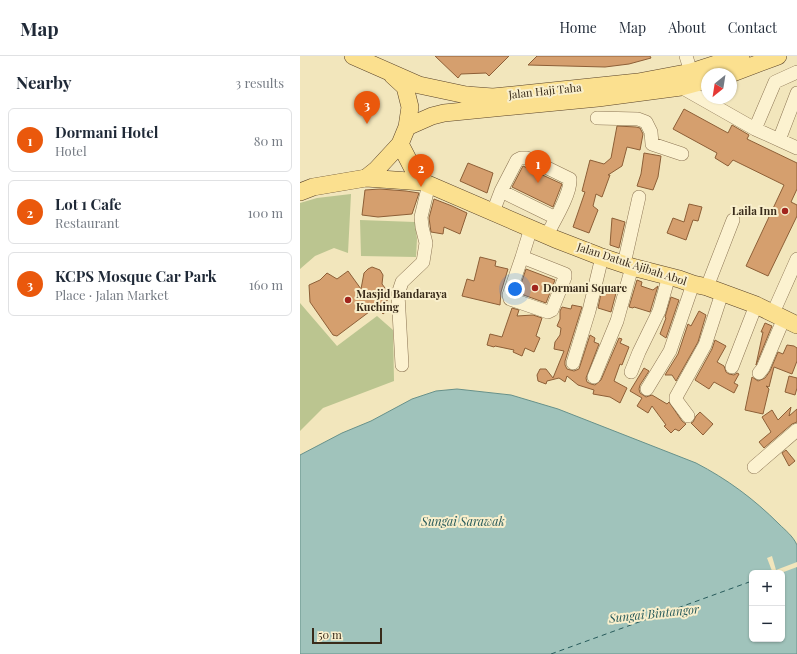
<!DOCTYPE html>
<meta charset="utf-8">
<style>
body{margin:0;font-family:"Playfair Display",serif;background:#f2f2f3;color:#1f2937}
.controls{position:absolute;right:12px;bottom:12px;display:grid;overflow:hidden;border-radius:6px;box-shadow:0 1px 3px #0004}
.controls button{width:36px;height:36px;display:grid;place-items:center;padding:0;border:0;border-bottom:1px solid #e0e1e3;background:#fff;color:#1f2937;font:20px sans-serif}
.compass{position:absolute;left:401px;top:12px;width:36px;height:36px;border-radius:50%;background:#fff;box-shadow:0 1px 3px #0004;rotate:210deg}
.scale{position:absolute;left:12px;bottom:10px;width:70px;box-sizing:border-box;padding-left:4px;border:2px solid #392b1a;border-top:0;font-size:11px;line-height:14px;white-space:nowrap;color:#392b1a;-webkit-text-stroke:3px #f9efcc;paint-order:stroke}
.you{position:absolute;left:215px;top:233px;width:14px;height:14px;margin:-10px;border:3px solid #fff;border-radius:50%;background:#1a73e8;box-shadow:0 0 0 6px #1a73e833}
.badge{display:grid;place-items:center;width:26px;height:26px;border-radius:50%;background:#ea580c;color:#fff;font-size:13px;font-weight:700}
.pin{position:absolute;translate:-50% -33px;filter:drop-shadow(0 1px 2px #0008)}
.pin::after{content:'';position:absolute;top:21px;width:14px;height:12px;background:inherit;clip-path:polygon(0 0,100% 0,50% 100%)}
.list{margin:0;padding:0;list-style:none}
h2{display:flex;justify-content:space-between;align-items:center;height:52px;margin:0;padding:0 16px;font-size:17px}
h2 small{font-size:13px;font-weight:400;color:#747a83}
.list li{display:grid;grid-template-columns:26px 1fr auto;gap:12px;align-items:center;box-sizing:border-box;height:64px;margin:0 8px 8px;padding:0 8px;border:1px solid #e0e1e3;border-radius:6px}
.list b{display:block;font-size:15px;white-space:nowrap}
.list p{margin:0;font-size:13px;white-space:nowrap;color:#747a83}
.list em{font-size:13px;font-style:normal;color:#747a83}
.map{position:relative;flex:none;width:497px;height:598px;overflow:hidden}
header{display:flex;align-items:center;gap:24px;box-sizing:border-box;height:56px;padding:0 20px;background:#fff;border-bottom:1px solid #e0e1e3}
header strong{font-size:19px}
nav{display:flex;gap:22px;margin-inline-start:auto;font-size:14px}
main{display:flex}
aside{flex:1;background:#fff}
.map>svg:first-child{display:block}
</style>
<header>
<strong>Map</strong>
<nav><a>Home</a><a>Map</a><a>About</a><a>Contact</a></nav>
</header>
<main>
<aside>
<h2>Nearby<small>3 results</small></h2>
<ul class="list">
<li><span class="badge">1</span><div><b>Dormani Hotel</b><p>Hotel</p></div><em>80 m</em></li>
<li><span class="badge">2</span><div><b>Lot 1 Cafe</b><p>Restaurant</p></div><em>100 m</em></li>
<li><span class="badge">3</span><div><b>KCPS Mosque Car Park</b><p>Place · Jalan Market</p></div><em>160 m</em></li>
</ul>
</aside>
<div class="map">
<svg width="497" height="598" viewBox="0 0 497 598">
<rect width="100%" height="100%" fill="#f2e6bc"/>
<path fill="#bbc590" d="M51,138L48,197L34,192L15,200L0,213V147L17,142Z
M60,164L115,166L117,183L116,201L61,200Z
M0,247L37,290L77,260L93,274L94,325L23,352L0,375Z"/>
<path fill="#a0c3bb" stroke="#67918a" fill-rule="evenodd" d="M157,333L211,339L258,353L396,407C427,423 454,443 479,468C485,474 493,480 497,489V598H0V399L42,377L71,365L112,343L136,335ZM452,517H482V583H452Z"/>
<path fill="#f2e6bc" d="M472,500L476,514L497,506V511L481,517H468L472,515L467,502Z"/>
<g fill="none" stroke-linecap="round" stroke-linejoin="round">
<path stroke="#285b5b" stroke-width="1" stroke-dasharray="5 4" stroke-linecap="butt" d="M251,598L452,525"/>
</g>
<path fill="#d59f6e" stroke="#8d5f37" d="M135,0H209L189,20L186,17L161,18L158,22Z
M237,0H350L351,2L329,8L305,11L228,9Z
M384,53L428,77L432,69L449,79L447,83L497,107V133L491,146L497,149V160L468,220L446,210L484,129L433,104L428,110L415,102L417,97L373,73Z
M317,70L336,71L340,72L343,78L340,94L327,91L322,110L308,119H310L302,141L296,138L293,150L298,154L289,177L273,171L285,136L282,135L290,104L304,108L311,102Z
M344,97L361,100L358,121L353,134L337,130L341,118Z
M168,107L193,117L187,137L160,125Z
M223,110L262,128L253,151L212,131Z
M80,133L106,135L119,137L112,158L78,161L62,159L65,134Z
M134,143L152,150L167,157L160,178L144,171L143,178L131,176L129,162Z
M389,148L402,151L398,165L393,164L386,184L367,177L373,162L384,166Z
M312,162L325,166L319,192L310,189Z
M180,201L196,205L195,210L208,213L201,236L200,249L162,240L167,223L174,225Z
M72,211L80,214L83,219L82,228L88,236L85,238L89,243L85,246L90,252L83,258L77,250L37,280L33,279L10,246L9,229L20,224L27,217L37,223L48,215L61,233L64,217L68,213Z
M226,213L255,224L246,247L218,237Z
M337,224L342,226L341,230L353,234L358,230L350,256L334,251L333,252L329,251Z
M302,233L316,237L311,256L298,252Z
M371,241L379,244L366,282L360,278L366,262L365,261Z
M272,249L282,251L265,305V309L267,313L274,315L279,313L290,279L295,282L294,286L299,288L286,322L287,326L291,328L295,329L301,324L319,282L322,283L320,287L329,291L322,309L320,308L314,325L327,332L320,347L310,341L293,338L294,334L278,329L267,320L265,326L259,322L247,325L246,328L238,325L237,319L240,313H246L253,322L264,295L254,293L255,286L260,279L261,272L257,270L260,263V255L262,251L271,253Z
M212,252L219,254L217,260L233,259L242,262L236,280L240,282L234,296L225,292L222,300L213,296L214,294L195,290L194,291L187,289L190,278L202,281Z
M399,255L406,259L398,286L376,325L372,319H365L378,298L388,268L391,270Z
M465,267L472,270L456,309L463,276H461Z
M415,284L426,290L417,306L424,310L426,316L429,318L434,319L437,317L439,318L434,327L438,329L434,337L414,326L409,333L395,324L412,293Z
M487,289L494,290L497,292V305L492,318L474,311L469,331L466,330L469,333L463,358L445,354L452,321L458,325L465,322L470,315L478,296L483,298Z
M344,312L349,315L340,329L339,333L340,337L346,341L352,339L367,348L369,346L382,365L386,368L379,375L375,373L371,377L364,370L366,369L352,350L348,357L337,350L342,342L330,335Z
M489,320L497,322V332L495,339L485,336Z
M491,351L489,360L497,353V366L492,368L464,392L459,386L471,376L462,361L472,354L478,364Z
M400,356L413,368L403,379L391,367L393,366L396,360Z
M486,394L495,405L489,410L482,397Z"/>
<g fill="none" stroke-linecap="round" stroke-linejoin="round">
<defs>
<path id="minor" d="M386,0L391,16
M381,31L455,73L497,92
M297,62L338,63L346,66L351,76L352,88L382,98
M455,73L475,26L497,16
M479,84L497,37
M193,156L201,135
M247,179C254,165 271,138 270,123L227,102H221L217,104L201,135L256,162
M222,201L265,218V221L252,254L248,256L210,243L209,239Z
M222,201L231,172
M324,208L339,141
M407,231L433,164
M473,257L497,203
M273,307L289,255L302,201
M102,309L98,238L102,226L123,206L126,187L122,171L121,161L129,128
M432,311L456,249
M331,316L339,296L359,255L369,220
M459,317L463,312L484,262
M294,321L317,265L332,211
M347,333L370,295L393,228
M388,360L376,344V341L405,289L422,237
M454,411L497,374"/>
<path id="major" d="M53,0L119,29L166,39L193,41L338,26L391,16L441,0
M430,18L478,0
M92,19L105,31L110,51L107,71L100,88L113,113L123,126
M107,71L132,60L144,57L298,42L381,31L407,24
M66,122L123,126L255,183L299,200L332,211L379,223L393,228L407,231L456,249L497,269
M0,136L13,131L66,122L76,114L100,88"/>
</defs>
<use href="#minor" stroke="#8c7554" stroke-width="14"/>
<use href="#major" stroke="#594229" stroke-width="18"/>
<use href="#minor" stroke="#fcf2d0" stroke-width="13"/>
<use href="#major" stroke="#fbe08f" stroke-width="17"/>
</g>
<g fill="#a1251d" stroke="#f9efcc" stroke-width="1.5">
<circle cx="485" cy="155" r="4"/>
<circle cx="235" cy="232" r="4"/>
<circle cx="48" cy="244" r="4"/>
</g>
<g text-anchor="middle" stroke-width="4" stroke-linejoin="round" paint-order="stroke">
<g font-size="11" fill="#392b1a" stroke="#f9efcc">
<text transform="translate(245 35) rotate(-6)" y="4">Jalan Haji Taha</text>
<text transform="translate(332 208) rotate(18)" y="4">Jalan Datuk Ajibah Abol</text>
</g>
<g font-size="11" font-weight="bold" fill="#392b1a" stroke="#f9efcc" text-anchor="start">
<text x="477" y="159" text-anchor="end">Laila Inn</text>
<text x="243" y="236">Dormani Square</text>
<text x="56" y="242">Masjid Bandaraya<tspan x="56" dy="13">Kuching</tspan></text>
</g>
<g font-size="12" font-style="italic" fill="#285b5b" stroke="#f9efcc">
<text x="163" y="470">Sungai Sarawak</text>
<text transform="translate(354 558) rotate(-6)" y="4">Sungai Bintangor</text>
</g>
</g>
</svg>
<div class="controls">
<button>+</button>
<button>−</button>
</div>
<svg class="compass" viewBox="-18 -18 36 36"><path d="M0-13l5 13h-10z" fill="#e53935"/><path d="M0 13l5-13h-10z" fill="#747a83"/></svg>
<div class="scale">50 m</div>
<div class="you"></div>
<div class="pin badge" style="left:238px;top:127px">1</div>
<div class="pin badge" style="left:121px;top:131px">2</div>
<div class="pin badge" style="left:67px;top:68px">3</div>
</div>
</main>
